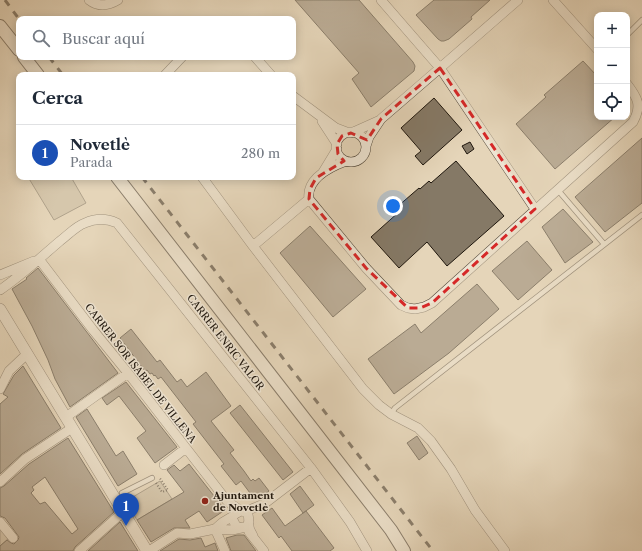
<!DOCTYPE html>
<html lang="es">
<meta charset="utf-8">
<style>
body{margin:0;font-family:"Libre Caslon Text",serif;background:#f6f6f7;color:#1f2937}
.controls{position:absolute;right:12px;top:12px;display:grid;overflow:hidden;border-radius:8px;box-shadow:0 2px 10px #0003}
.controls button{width:36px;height:36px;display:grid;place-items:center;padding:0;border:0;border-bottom:1px solid #e0e1e3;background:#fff;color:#1f2937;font:20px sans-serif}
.you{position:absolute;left:393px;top:206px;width:14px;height:14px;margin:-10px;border:3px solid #fff;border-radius:50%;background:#1a73e8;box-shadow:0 0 0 6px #1a73e833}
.badge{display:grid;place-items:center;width:26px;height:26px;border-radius:50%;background:#d93025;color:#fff;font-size:13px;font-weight:700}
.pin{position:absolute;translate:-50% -33px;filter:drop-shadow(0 1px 2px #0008)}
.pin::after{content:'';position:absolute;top:21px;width:14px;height:12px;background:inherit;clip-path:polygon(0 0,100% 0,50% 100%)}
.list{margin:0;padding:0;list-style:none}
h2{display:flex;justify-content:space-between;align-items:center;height:52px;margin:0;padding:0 16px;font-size:17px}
h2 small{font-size:13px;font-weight:400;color:#747a83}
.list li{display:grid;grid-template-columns:26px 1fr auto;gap:12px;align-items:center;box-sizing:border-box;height:56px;padding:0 16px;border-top:1px solid #e0e1e3}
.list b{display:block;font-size:15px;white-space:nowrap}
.list p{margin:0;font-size:13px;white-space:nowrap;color:#747a83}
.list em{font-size:13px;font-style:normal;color:#747a83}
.icon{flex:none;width:22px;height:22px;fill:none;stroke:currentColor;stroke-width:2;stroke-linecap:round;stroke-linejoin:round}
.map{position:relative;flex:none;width:642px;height:551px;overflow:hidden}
.search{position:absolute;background:#fff;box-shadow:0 2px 10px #0003;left:16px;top:16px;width:280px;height:44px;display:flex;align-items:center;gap:10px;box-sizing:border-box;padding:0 14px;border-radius:8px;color:#747a83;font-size:15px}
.panel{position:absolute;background:#fff;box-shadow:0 2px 10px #0003;left:16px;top:72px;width:280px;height:108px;border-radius:8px}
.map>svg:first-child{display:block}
</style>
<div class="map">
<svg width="642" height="551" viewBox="0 0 642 551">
<rect width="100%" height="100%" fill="#e5d5b9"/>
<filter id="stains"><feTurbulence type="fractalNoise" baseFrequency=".005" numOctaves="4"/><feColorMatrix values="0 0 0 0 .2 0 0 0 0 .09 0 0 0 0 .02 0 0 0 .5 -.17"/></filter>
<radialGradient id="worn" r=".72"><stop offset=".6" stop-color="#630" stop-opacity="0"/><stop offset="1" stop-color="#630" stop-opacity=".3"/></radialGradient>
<path fill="#c3b59c" stroke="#706654" d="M28,177H71L86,203L54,220Z
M160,481L172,499L137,520L126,501Z
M0,527L9,538L0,546Z"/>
<path fill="#857966" stroke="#1e160d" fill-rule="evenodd" d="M295,0H359L413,62L415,66L414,71L371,107L352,79L359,73Z
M434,0H490L471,17L472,19L449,39L444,41H441L438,39L416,15Z
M583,61L597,76V117H615L555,169L516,124L546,97L544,95Z
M434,98L462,130L423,165L415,156L421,151L401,128Z
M642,138V203L605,232L575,197Z
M470,142L474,149L467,154L462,146Z
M456,161L504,216L447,266L427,242L399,268L371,237L400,211L397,207L419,188L420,189L429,181L431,183Z
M563,209L593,242L565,263L542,227Z
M310,226L366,289L333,317L280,253Z
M527,241L552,270L518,300L492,271Z
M38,268L118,373L70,407L55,379L48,360L32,326L12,289L27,279L26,278Z
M477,284L499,309L449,353L394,394L368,359L415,324L421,333Z
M131,329L157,362L160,360L177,382L181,379L187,387L206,372L231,406L211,421L234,450L230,453L244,471L251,481L253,479L255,481L259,478L269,491L259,499L256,495L253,497L241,481L236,485L221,466L224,464L193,424L196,422L161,377L158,379L155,375L154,376L152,373L150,374L147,370L145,371L120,338Z
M23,366L61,428L22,454L0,474V404L8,397L3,394L14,375Z
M126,382L177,447L155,463L137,438L146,431L119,396L107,405L102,398Z
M240,405L293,472L283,480L230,413Z
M87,409L116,456L123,451L137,474L118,486L76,417Z
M417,436L428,453L419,460L407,443Z
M68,438L114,512L75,547L73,551H0V546L7,540L11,543L14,544L18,540L19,537L5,518L0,516V488L4,486L29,464ZM45,477L78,529L72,534L45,502L40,504L31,493L34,490L32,487Z
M189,464L225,510L207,522L199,511L185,520L190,528H174L151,542L137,520L184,492L167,470L174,465L180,471Z
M300,486L314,505L303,513L290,494Z
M272,508L285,526L306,511L334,548L330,551H292L281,536L279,538L262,515Z
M120,522L138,551H88Z
M237,535H244L256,551H231L226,538Z
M201,538L205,547L215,543L218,551H160L179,539L190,540Z"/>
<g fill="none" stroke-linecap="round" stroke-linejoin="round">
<defs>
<path id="service" d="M627,35L642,20
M557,189L604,244
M391,414L395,408L642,215
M122,493L152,478"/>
<path id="minor" d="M89,0C98,7 108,6 118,0
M381,0L440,68L518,0
M553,0L597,49
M255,57L271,75
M165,75L182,57
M293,96L336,128L349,133
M322,121L337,144
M336 147a15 15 0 1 1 30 0a15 15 0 1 1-30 0Z
M351,133L380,120
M366,146L369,137L381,119L440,68L535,209
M346,161C330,167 306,178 309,199L366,268L401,305L408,308L415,309L424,307L432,303L633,122C642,106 638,98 627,84
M323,172L337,149
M202,177L253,246L309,199
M253,246L363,389L379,405L391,414L418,428L431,441L451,469L475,510L505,551
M39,259L93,330L128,373L227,501L241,511
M0,275L34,261
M0,290C22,275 40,258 60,241C68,235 76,226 85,223C96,218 106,218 117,223L311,468L350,522L367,551
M0,389L9,371L27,354
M66,417L128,373
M164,465L186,448
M0,482L25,459L72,428
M244,511C252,510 257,506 264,504L311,468
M0,522L13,538
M241,528L236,526L232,518L235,514L241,511C251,512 248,519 249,526C249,530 252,533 253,536
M215,529L225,551
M215,529L223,522L233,516
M249,532L264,551
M79,551L123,512
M149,551L177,533L190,534L215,529L232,530L246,527L249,522"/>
<path id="tertiary" d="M0,309L147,551"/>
<path id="secondary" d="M0,26L19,50
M24,57L38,75
M117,177L391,530L404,551"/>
</defs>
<use href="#service" stroke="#504638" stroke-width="6"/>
<use href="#minor" stroke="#504638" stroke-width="10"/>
<use href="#tertiary" stroke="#504638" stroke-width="12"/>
<use href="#secondary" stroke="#1e160d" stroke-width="14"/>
<path stroke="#1e160d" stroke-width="2" stroke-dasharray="1 2" stroke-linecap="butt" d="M156,483L162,492L168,490L159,477"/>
<use href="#service" stroke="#eee4d2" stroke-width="4.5"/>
<use href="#minor" stroke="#eee4d2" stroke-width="9"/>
<use href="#tertiary" stroke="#eee4d2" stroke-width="11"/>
<use href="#secondary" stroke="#eee4d2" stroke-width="12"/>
<path stroke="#1e160d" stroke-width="3" stroke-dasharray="7 7" stroke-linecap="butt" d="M5,0L19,19
M49,57L63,75
M142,177L433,551"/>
</g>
<path d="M0 0H642V551H0ZM440,68L535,209L432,303L420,308H408L366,268L309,199L310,189L316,178L344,161L338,154L337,144L342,136L351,133L367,140L381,119Z" fill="#e5d5b9" fill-opacity=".55" fill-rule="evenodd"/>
<path fill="none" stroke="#d62828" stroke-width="3" stroke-dasharray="8 5" stroke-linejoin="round" d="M440,68L535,209L432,303L420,308H408L366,268L309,199L310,189L316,178L344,161L338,154L337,144L342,136L351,133L367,140L381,119Z"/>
<circle fill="#8f2418" stroke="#eee4d2" stroke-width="1.5" cx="205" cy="501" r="4"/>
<g text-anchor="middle" stroke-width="3" stroke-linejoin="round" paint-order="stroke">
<g font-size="10" fill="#1e160d" stroke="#eee4d2">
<text transform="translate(226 342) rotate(52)" y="4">CARRER ENRIC VALOR</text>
<text transform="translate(141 373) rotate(52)" y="4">CARRER SOR ISABEL DE VILLENA</text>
</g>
<g font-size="10" font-weight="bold" fill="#1e160d" stroke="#eee4d2" text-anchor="start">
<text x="213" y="499">Ajuntament<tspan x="213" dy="12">de Novetlè</tspan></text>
</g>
</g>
<rect width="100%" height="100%" filter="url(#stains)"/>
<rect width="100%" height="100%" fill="url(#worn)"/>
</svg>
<div class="controls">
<button>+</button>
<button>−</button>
<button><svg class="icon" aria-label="locate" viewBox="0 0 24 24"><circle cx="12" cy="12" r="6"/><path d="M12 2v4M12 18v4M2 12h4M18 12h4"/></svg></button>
</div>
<div class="you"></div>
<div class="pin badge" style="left:126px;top:526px;background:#1a4fb4">1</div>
<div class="search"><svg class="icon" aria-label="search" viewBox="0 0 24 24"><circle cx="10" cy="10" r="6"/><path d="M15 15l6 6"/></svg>Buscar aquí</div>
<section class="panel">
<h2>Cerca<small></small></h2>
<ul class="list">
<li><span class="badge" style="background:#1a4fb4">1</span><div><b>Novetlè</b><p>Parada</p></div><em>280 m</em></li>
</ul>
</section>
</div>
